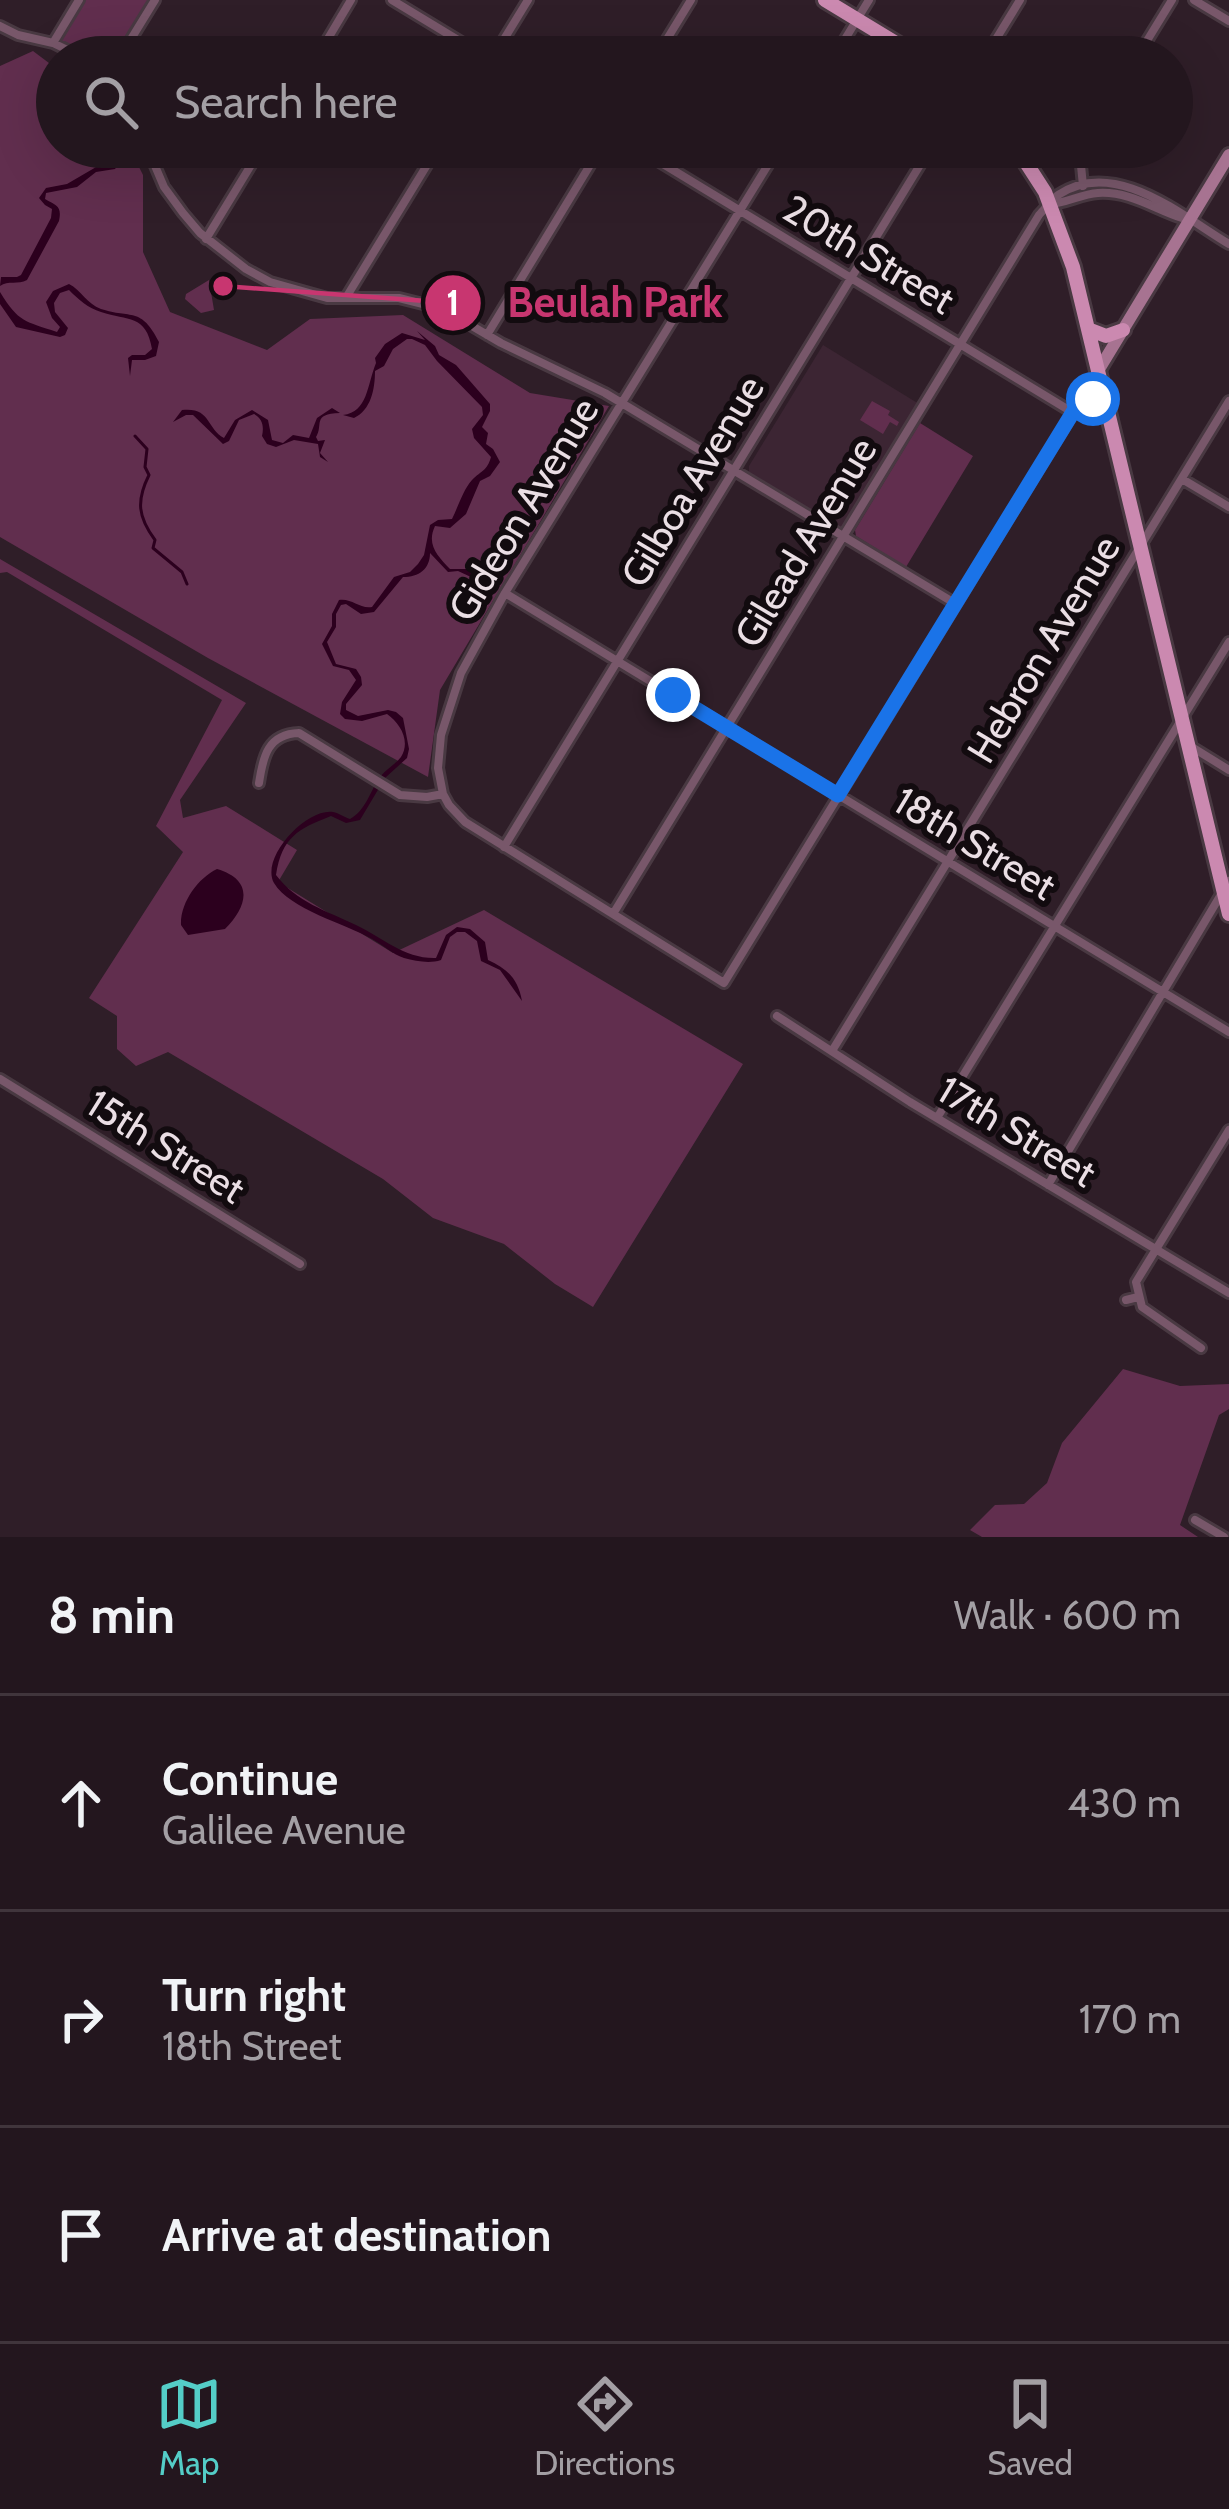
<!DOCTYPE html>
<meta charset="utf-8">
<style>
body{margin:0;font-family:Cabin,sans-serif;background:#2b1f27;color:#f1f3f6}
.stop{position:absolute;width:36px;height:36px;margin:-27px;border:9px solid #1a73e8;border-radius:50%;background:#fff}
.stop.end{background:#1a73e8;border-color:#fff;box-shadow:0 3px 12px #0008}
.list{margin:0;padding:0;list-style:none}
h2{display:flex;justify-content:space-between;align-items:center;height:156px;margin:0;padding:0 48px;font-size:51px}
h2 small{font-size:39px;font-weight:400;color:#a39fa4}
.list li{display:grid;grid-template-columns:78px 1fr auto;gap:36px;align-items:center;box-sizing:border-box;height:216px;padding:0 48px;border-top:3px solid #40353c}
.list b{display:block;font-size:45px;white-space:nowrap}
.list p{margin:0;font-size:39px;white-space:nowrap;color:#a39fa4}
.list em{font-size:39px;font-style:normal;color:#a39fa4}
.icon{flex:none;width:66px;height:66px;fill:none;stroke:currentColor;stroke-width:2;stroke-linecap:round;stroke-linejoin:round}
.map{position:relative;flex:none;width:1229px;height:1537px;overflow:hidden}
.search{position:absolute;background:#23161e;box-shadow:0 12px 48px #0002;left:36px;right:36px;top:36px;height:132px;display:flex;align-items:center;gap:30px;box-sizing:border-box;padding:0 42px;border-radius:66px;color:#a39fa4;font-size:45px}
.sheet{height:804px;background:#23161e}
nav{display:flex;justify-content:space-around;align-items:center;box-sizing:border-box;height:168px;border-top:3px solid #40353c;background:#23161e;font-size:33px;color:#a39fa4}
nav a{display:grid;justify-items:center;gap:6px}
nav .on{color:#54cdc7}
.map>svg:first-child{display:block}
</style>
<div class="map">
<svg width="1229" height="1537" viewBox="0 0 1229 1537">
<rect width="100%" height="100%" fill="#2f1e28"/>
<path fill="#3c2533" d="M823,345L919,404L845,525L840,527L749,472V466Z"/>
<path fill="#612e4e" d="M79,0H155L120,57H82L53,43Z
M33,51L57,69V147H129L143,175V252L170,312L267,350L310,319L403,315L530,393L609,406L440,690L428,777L208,658L0,537V66Z
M209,280L214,310L201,313L185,299L186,294Z
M872,401L890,411L888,415L899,422L897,426L890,422L883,434L860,420Z
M920,423L973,456L906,567L856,536L855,530Z
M0,559L246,703L180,800L183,818L226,806L297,850L278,882L393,953L484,910L743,1064L593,1307L555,1284L504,1244L433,1218L383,1179L168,1052L136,1066L117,1049V1016L89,998L183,852L156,826L222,700L7,572L0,573Z
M1123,1369L1180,1386L1229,1384V1409L1219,1415L1180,1525L1198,1537H982L970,1530L995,1505L1024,1504L1047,1483L1062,1443Z"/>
<path fill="#2c001e" d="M110,147H117C120,154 121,163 115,169L96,172L77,187L46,193L45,199C57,206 62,206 59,221L27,280C18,285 8,280 0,286L1,277H17L21,275L51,218L52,209L45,205L39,198L46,188L67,184L103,163H111Z
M69,284C81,290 87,304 101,309C131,319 141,306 159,342L156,356L145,360H132L130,376L128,358L132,355H145L152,349C146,314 128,321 101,312C88,308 79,300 69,290L60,293L54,303L55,312L68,328L65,335L60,337L16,327L0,304V292C19,323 25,321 57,332L60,327L52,318L46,302L53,291Z
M417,331L435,346L439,355L456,365L490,404V411L482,427L488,433L486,444L493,449L500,462L490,476L480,481L466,514L450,528L435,526C426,545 438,556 450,569H468L475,574L471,577L458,571L448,572L430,553C430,569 419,577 403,577L374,612L361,614L346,604L341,605L336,614V627L327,642L336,664L356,669L361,677L362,685L346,704V710L358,716L388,710L396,712L403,718L409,749L407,758L385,778L360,820L346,823L331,816C298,829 282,837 276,875C296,902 327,911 356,925C383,938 405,959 436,958L446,935L457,927L470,929L485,942L488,960C508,969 518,979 522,1001L500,970L481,961L477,941L465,932H457L450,937L441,960C429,964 416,961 404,958C392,954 383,945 372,939C346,924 289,909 274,883C260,858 306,808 333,812C339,813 344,817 350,819C366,810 369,793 379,779C384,770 395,765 401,757C411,741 400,723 387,714L362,721L345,719L340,714L342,702L356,680L349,670L333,666L322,644L332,626V614L339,600C352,598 359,609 372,607L394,577L410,572L418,564L424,555L430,525L438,520L452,519C458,507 463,490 472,480C482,470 487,471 491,457L474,438L472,429L483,415L482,407L437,361L425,345L412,339H407L393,349L384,366L375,371C375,389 371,410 354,418L343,415C368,412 367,385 376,363L375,358L385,344L402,333L425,340Z
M332,408L340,413C311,414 324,425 316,437L318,441L325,440L320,453L328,462L320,457L318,444L294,440L276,447L267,444L262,436C264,427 263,419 254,414L239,420L229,441L223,444L193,415H186L173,422L182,410C211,407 206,428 224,438L235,420L252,410L268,420L272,440L283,443L293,435L309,438L317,418Z
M217,869C254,880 248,906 225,929L188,935L181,925C180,903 198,878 217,869Z"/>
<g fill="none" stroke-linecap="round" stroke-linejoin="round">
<path stroke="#2c001e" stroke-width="3" d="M135,436L147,449L145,467L149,475C136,501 138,517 155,540L153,548L182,572L187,584"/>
<defs>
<path id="street" d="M392,0L486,57
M1194,0L1229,21
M0,26L18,35L53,43L82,57
M53,43L79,0
M120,57L155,0
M317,57L351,0
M493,57L528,0
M656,57L691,0
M834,57L869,0
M985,57L1020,0
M1137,57L1172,0
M147,147L164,187L183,213L200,233L246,269L270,282L327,298H399L443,309L501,343L605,393L956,604
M635,147L1072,412
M1083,147L1080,155L1083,186
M1050,204C1067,203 1081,194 1098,193C1130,191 1154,209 1182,218
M206,239L262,147
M347,296L438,147
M487,335L601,147
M1182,479L1229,507
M505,593L1229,1032
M1190,746L1229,770
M259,783C263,756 268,734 299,733L400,795L427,797L443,794L449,805L465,822L724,983L1098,372
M443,794L438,768L441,735L461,673L505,593L779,147
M504,847L931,147
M613,914L1039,215C1045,209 1051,200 1058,195C1115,156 1183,217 1229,244
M777,1016L910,1102L1229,1293
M832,1051L1229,401
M0,1079L300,1264
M937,1118L1229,642
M1048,1185L1229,881
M1126,1300L1138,1297
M1201,1348L1142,1307L1136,1282L1229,1130
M1195,1520L1224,1537"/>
<path id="secondary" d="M1098,371L1229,155"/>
<path id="primary" d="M825,0L919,57
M1016,147L1045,192L1073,267L1229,914
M1088,329L1106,336L1123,330
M1078,404L1087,398L1107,405"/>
</defs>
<use href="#street" stroke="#493942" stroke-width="14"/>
<use href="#secondary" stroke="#493942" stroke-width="18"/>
<use href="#primary" stroke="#493942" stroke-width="20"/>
<use href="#street" stroke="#78576a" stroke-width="8"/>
<use href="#secondary" stroke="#a77391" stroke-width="12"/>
<use href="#primary" stroke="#cb89b0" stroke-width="14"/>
</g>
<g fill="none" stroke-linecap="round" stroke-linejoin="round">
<path stroke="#1a73e8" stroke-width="15" d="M673,695L838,795L1078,404L1087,398L1093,399"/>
</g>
<g text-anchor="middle" stroke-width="12" stroke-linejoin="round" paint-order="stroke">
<g font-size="39" fill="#eadee4" stroke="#120b0f">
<text transform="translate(869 254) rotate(31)" y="14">20th Street</text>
<text transform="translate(692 481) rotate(-59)" y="14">Gilboa Avenue</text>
<text transform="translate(523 509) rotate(-59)" y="14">Gideon Avenue</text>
<text transform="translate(805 542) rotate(-59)" y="14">Gilead Avenue</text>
<text transform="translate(1043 649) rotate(-59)" y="14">Hebron Avenue</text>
<text transform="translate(975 843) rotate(31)" y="14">18th Street</text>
<text transform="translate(1017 1131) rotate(31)" y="14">17th Street</text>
<text transform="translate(166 1146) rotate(32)" y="14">15th Street</text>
</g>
</g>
<path fill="none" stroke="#c83670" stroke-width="4.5" d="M223 286L453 303"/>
<g fill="#c83670" stroke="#120b0f" stroke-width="4.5">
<circle cx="223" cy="286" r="12"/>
<circle cx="453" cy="303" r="30"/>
</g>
<g font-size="36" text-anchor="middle" font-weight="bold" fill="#fff">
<text x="453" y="315">1</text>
</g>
<g font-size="42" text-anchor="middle" font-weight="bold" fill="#c83670" stroke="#120b0f" stroke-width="12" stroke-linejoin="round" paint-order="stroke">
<text x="615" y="317">Beulah Park</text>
</g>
</svg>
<div class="stop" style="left:1093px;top:399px"></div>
<div class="stop end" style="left:673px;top:695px"></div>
<div class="search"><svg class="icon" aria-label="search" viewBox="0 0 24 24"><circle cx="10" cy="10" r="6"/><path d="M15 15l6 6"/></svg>Search here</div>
</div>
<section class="sheet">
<h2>8 min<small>Walk · 600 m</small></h2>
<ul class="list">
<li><svg class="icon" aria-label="ahead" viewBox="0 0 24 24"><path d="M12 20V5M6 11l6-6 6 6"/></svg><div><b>Continue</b><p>Galilee Avenue</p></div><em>430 m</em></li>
<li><svg class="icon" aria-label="right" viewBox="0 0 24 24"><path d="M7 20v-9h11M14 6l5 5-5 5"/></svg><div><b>Turn right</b><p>18th Street</p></div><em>170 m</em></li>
<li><svg class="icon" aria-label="arrive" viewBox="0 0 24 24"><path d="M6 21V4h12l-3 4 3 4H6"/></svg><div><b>Arrive at destination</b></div></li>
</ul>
</section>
<nav>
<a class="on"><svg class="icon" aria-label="map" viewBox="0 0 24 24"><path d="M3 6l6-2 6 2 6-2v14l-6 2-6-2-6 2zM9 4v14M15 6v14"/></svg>Map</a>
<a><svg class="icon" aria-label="directions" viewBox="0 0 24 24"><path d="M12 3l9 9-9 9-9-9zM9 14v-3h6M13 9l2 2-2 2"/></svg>Directions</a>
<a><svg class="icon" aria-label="saved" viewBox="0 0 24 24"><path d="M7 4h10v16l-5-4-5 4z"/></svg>Saved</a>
</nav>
